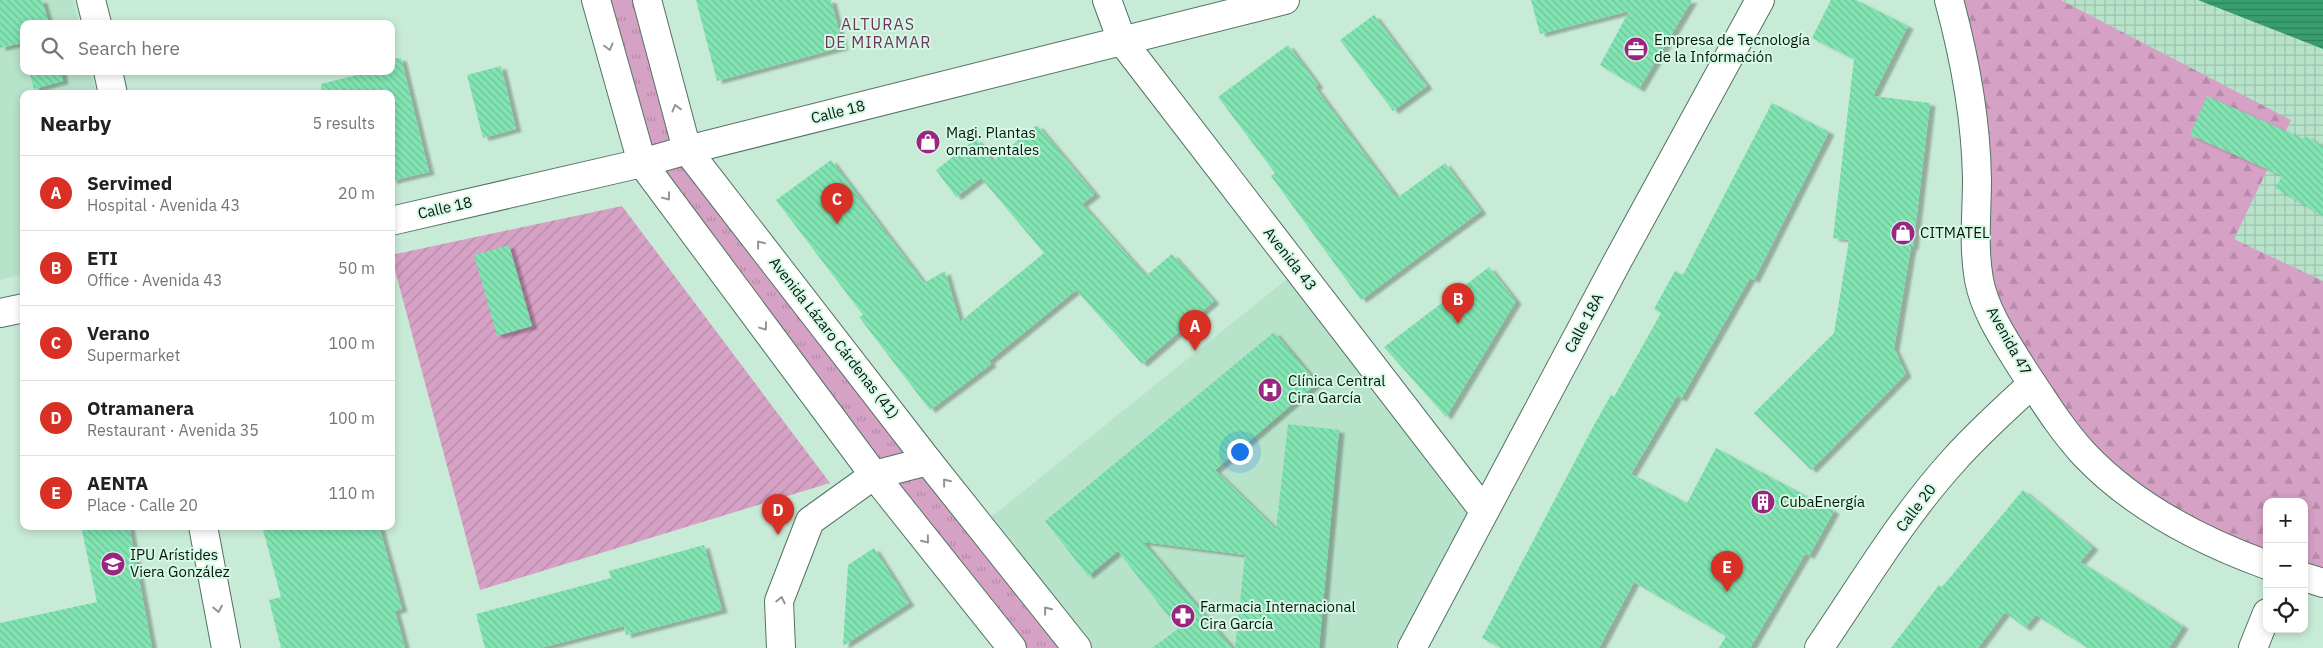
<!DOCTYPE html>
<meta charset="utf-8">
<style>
body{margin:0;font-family:"IBM Plex Sans",sans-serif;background:#f6f6f6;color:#202124}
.controls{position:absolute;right:15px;bottom:15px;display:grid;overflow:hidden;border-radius:10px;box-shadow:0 2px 8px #0003}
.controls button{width:45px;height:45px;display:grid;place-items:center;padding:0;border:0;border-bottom:1px solid #e0e0e0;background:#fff;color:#202124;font:25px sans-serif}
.you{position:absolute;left:1239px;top:451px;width:18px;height:18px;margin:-12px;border:4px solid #fff;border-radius:50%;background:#1a73e8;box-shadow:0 0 0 8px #1a73e833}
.badge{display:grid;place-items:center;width:32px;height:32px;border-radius:50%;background:#d93025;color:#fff;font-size:16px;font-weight:700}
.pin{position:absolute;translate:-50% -41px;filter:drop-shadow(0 1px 2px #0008)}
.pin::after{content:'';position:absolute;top:26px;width:18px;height:15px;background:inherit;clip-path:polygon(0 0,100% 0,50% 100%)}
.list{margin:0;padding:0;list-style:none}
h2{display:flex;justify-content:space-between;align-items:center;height:65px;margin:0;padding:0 20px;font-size:21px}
h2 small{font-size:16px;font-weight:400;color:#757577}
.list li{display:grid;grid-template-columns:32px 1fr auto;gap:15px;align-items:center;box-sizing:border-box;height:75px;padding:0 20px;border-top:1px solid #e0e0e0}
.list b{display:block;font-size:19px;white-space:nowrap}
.list p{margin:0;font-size:16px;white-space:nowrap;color:#757577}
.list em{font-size:16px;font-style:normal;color:#757577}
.icon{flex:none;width:28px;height:28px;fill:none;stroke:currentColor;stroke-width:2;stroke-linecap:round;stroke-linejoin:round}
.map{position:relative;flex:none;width:2323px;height:648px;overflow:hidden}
.search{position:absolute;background:#fff;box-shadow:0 2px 8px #0003;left:20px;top:20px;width:375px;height:55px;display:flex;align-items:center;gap:12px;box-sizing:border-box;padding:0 18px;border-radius:10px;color:#757577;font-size:19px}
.panel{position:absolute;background:#fff;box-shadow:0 2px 8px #0003;left:20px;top:90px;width:375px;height:440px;border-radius:10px}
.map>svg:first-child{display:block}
</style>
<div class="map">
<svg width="2323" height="648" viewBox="0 0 2323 648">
<defs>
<pattern id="industrial-grid" width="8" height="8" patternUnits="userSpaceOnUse" patternTransform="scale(1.25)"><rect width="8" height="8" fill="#b8e3cb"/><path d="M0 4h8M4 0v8" fill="none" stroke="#9dc2ad"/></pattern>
<pattern id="grass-tufts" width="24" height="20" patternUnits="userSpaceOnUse" patternTransform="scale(1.25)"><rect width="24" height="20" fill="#d5a1c5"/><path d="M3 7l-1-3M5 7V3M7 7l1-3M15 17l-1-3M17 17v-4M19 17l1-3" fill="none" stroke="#b68aa8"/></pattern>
<pattern id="forest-firs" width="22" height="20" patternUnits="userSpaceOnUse" patternTransform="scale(1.25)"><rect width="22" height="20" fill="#d5a1c5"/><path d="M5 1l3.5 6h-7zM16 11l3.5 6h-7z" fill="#b68aa8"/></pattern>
<pattern id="garden-furrows" width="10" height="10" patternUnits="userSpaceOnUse" patternTransform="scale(1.25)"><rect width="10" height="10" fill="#d5a1c5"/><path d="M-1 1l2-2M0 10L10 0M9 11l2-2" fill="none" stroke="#b68aa8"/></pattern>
<pattern id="water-rules" width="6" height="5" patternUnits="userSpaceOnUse" patternTransform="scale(1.25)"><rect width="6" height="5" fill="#389e70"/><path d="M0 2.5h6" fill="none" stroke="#2d805a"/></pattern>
<pattern id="building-back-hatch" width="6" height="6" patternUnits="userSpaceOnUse" patternTransform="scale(1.25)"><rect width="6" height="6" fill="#81e4b2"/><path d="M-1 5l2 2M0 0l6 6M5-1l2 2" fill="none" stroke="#6ec398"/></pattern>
<filter id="shadow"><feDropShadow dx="5.5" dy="3" stdDeviation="1" flood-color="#0004"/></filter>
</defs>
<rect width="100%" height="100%" fill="#c8ebd7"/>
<path fill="#b8e3cb" d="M0,0H74L79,24H24V71H91L96,94H24V274L0,280Z
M1298,270L1484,511L1412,648H1077L980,526Z"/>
<path fill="url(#industrial-grid)" d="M2061,0H2200L2323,49V281L2234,239L2290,120Z"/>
<path fill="url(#grass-tufts)" d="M596,0H647L687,150L1077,648H1012L642,163Z"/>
<path fill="url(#forest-firs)" d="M1949,0H2061L2291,120L2234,239L2323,281V583L2304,577V502H2267V565L2115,482L1992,317Z"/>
<path fill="url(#garden-furrows)" d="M622,206L830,483L480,590L391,255Z"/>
<path fill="url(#water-rules)" d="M2198,0H2323V49Z"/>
<path fill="url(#building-back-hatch)" filter="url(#shadow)" d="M0,0H42L49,24H24V50L22,43L0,48Z
M696,0H831L843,47L717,81Z
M1531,0H1692L1639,89L1600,65L1629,11L1540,34Z
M1831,0H1856L1908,26L1873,96L1930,103L1913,247H1911L1894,348L1906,374L1811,470L1754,413L1834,333L1849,240L1833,238L1854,59L1812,38Z
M1374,15L1427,86L1393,111L1340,40Z
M1288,45L1318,85L1315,87L1397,198L1445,163L1481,211L1361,300L1271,176L1275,173L1218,97Z
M401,58L429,172L391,181V94H322L321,84L373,71H391V59Z
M501,66L516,129L483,138L467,75Z
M29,71H61L63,81L34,89Z
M2207,96L2304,139L2306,136L2323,146V216L2275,188L2282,176L2190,135Z
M1772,103L1829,132L1754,280L1750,278L1681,399L1677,396L1631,474L1687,503L1716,448L1834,511L1809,556L1805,554L1750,648H1719L1726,636L1634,582L1599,648H1502L1482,638L1593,427L1611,395L1614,397L1661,313L1654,309L1675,271L1683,275Z
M1037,125L1095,194L1082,204L1146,276L1172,254L1214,301L1142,364L1076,290L989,361L991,364L930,410L859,317L863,315L776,200L831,160L924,283L945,271L960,322L1044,253L981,178L956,197L936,170L976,139L993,161Z
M509,245L532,326L497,336L474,255Z
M1489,267L1516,301L1446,417L1384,347Z
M1274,332L1317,383L1215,470L1276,529L1288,424L1339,430L1319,648H1235L1245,555L1143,542L1232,648H1152L1178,629L1118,551L1088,576L1045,521Z
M2023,490L2093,547L2080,562L2183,626L2169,648H2088L2036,615L2025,628L2005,612L1978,648H1891L1939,585L1942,587Z
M81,526H129L152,648H0V623L97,602Z
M262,526H379L402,609L395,611L405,648H281L269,600L281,597Z
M704,545L722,610L626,635L624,626L541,648H485L476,614L611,578L609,571Z
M874,548L909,603L843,646L848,565Z"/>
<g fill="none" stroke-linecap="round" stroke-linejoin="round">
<defs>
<path id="minor" d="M91,0L97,24
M1107,0L1122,41L1484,511
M108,71L113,94
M687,150L1285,0
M203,526L226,648
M781,648L779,601L810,521L874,475L928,461
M1412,648L1617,262L1760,0
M1819,648C1862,585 1902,517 1954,460C1978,433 2006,408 2032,384
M2253,648L2267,613"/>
<path id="tertiary" d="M1949,0C1965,59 1976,117 1977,179C1977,213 1973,246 1979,280C1985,312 2006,342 2022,368C2042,398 2060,428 2084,454C2132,505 2201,541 2267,565
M391,221L642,163L687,150
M0,313L24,308
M2304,577L2323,583"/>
<path id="secondary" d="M596,0L642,163L874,475L1012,648
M647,0L687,150L928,461L1077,648"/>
</defs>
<use href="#minor" stroke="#537362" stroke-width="30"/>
<use href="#tertiary" stroke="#537362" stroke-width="30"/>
<use href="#secondary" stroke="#537362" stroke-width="30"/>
<use href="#minor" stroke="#fff" stroke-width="28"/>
<use href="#tertiary" stroke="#fff" stroke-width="28"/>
<use href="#secondary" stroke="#fff" stroke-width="28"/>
</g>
<defs><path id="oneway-chevron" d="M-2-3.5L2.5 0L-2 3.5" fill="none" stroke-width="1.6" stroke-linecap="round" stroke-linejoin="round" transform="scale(1.25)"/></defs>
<g stroke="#909693">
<use href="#oneway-chevron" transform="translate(609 47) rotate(75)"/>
<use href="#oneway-chevron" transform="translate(676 108) rotate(-105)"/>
<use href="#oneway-chevron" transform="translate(667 197) rotate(53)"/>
<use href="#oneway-chevron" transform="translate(760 244) rotate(-128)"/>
<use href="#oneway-chevron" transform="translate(764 327) rotate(53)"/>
<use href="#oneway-chevron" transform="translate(946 482) rotate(-129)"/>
<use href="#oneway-chevron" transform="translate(926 540) rotate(51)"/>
<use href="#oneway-chevron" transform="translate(781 600) rotate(-78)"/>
<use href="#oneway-chevron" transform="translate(218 609) rotate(79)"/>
<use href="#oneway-chevron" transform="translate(1047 610) rotate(-128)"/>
</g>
<defs>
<symbol id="office-disc" viewBox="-11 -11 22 22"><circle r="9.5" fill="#9b2682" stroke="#d5f9e4"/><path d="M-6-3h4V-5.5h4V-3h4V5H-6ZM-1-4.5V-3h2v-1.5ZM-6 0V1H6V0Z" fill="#fff"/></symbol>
<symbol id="shop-disc" viewBox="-11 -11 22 22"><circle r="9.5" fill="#9b2682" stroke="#d5f9e4"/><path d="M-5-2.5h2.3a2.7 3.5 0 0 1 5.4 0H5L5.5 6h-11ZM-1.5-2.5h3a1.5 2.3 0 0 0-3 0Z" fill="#fff"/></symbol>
<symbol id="hospital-disc" viewBox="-11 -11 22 22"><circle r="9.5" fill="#9b2682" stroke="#d5f9e4"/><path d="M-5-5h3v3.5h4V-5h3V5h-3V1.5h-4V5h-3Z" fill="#fff"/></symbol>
<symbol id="building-disc" viewBox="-11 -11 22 22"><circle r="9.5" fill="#9b2682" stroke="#d5f9e4"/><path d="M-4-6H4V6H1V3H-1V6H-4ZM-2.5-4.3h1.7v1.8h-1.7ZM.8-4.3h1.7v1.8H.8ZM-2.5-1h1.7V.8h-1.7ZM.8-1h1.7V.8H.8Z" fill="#fff"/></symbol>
<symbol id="school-disc" viewBox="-11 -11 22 22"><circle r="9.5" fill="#9b2682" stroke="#d5f9e4"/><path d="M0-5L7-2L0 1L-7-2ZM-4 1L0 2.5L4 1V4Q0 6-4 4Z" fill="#fff"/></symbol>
<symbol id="pharmacy-disc" viewBox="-11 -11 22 22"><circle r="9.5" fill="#9b2682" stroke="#d5f9e4"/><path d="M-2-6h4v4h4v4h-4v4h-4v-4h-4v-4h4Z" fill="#fff"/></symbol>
</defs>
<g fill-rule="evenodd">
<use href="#office-disc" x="1622" y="35" width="28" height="28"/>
<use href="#shop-disc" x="914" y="128" width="28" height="28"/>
<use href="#shop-disc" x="1889" y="219" width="28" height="28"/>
<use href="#hospital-disc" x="1256" y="376" width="28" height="28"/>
<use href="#building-disc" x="1749" y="488" width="28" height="28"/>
<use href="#school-disc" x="99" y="550" width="28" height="28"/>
<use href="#pharmacy-disc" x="1169" y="602" width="28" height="28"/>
</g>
<g text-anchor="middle" stroke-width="4" stroke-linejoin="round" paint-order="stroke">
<g font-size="15" fill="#09160f" stroke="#d5f9e4" text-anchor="start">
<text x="1654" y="45">Empresa de Tecnología<tspan x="1654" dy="17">de la Información</tspan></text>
<text x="946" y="138">Magi. Plantas<tspan x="946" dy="17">ornamentales</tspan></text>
<text x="1920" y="238">CITMATEL</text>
<text x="1288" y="386">Clínica Central<tspan x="1288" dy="17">Cira García</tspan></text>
<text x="1780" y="507">CubaEnergía</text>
<text x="130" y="560">IPU Arístides<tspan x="130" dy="17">Viera González</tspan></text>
<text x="1200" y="612">Farmacia Internacional<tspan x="1200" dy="17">Cira García</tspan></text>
</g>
<g font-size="15" fill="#09160f" stroke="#d5f9e4">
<text transform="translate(838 112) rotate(-14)" y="5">Calle 18</text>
<text transform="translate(445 208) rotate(-13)" y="5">Calle 18</text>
<text transform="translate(1290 259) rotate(52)" y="5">Avenida 43</text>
<text transform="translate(1584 323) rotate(-62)" y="5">Calle 18A</text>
<text transform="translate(834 338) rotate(52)" y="5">Avenida Lázaro Cárdenas (41)</text>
<text transform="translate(2009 341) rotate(61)" y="5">Avenida 47</text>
<text transform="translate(1916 508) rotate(-53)" y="5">Calle 20</text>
</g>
<g font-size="16" letter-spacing="1" fill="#6e345f" stroke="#d5f9e4">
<text x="878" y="30">ALTURAS<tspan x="878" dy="18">DE MIRAMAR</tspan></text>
</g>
</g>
</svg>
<div class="controls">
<button>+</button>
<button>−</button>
<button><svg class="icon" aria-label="locate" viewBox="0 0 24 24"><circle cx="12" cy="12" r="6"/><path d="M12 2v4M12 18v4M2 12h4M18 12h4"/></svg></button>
</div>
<div class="you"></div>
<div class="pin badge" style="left:1195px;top:351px">A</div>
<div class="pin badge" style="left:1458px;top:324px">B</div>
<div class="pin badge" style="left:837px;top:224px">C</div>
<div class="pin badge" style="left:778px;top:535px">D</div>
<div class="pin badge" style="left:1727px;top:592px">E</div>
<div class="search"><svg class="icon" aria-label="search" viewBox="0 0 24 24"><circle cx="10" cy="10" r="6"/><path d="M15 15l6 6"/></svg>Search here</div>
<section class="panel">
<h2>Nearby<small>5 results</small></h2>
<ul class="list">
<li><span class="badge">A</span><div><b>Servimed</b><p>Hospital · Avenida 43</p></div><em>20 m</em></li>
<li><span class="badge">B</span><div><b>ETI</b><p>Office · Avenida 43</p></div><em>50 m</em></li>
<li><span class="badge">C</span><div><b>Verano</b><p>Supermarket</p></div><em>100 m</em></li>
<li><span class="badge">D</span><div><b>Otramanera</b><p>Restaurant · Avenida 35</p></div><em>100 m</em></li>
<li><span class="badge">E</span><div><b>AENTA</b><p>Place · Calle 20</p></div><em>110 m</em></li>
</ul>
</section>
</div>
